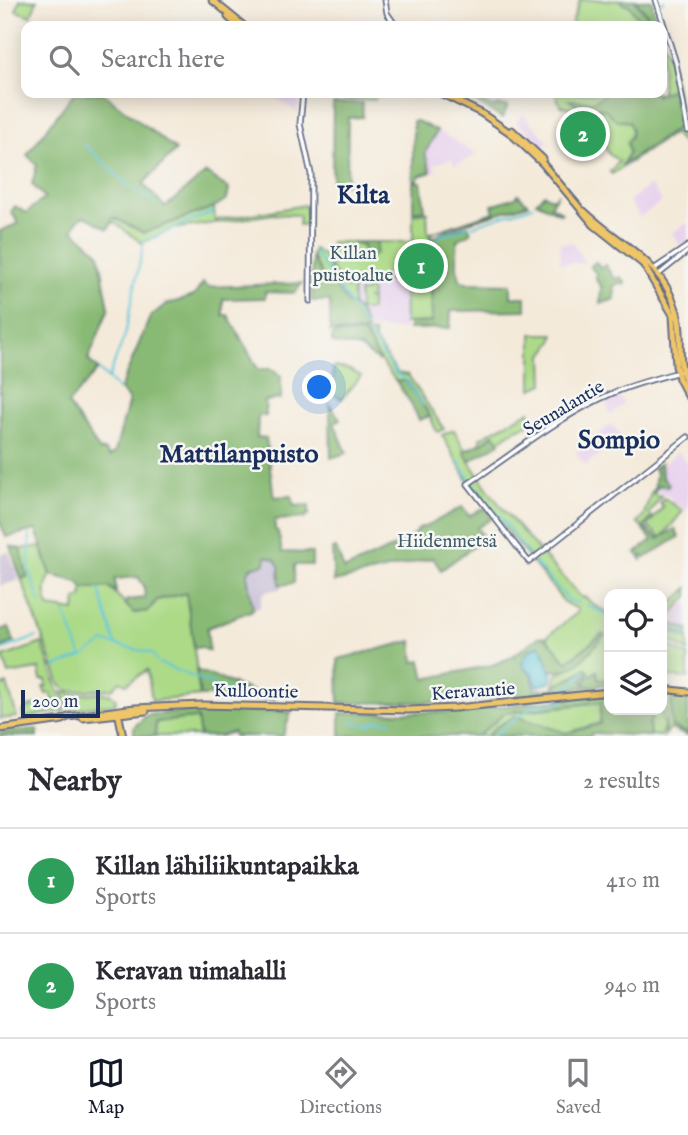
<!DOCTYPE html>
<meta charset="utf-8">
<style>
body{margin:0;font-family:"IM FELL English",serif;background:#f7f7f7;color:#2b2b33}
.controls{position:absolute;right:21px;bottom:21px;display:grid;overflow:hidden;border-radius:14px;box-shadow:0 4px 18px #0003}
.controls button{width:63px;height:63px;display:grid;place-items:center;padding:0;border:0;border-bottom:2px solid #e1e1e2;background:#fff;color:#2b2b33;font:35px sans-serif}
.scale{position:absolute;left:21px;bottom:18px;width:79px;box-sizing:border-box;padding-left:7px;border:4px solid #1b2f5e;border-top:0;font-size:19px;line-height:24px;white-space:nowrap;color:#1b2f5e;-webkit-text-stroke:5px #f6f6f2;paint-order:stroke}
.you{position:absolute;left:320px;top:388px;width:24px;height:24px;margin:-18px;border:5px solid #fff;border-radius:50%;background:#1a73e8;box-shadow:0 0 0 10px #1a73e833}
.badge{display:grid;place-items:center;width:46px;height:46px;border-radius:50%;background:#111827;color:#fff;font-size:23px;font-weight:700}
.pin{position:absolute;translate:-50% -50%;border:4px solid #fff;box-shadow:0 2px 7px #0006}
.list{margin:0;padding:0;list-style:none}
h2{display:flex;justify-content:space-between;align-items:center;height:91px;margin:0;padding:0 28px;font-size:30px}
h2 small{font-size:23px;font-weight:400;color:#7c7c81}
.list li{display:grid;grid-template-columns:46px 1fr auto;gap:21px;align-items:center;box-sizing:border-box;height:105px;padding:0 28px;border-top:2px solid #e1e1e2}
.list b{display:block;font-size:26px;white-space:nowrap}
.list p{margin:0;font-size:23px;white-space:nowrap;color:#7c7c81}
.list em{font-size:23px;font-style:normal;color:#7c7c81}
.icon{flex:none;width:38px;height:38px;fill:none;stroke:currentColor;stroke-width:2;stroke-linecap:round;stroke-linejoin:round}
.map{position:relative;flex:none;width:688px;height:736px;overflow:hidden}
.search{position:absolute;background:#fff;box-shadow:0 4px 18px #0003;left:21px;right:21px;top:21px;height:77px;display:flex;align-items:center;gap:18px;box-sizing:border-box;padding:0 24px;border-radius:14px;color:#7c7c81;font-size:26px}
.sheet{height:301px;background:#fff}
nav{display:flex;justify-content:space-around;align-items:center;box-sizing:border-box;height:98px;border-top:2px solid #e1e1e2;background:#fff;font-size:19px;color:#7c7c81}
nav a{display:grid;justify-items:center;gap:4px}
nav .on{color:#111827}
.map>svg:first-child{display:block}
</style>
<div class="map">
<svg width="688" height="736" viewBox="0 0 688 736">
<rect width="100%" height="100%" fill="#f6f6f2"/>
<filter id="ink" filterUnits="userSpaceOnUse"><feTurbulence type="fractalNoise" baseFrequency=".0143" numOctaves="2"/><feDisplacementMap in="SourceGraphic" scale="14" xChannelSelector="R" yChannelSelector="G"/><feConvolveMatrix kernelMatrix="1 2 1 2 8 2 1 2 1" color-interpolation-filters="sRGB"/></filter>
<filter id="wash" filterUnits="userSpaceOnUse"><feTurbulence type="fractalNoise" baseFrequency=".00686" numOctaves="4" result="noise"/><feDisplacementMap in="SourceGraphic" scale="28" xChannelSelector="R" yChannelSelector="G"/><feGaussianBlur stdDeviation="1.57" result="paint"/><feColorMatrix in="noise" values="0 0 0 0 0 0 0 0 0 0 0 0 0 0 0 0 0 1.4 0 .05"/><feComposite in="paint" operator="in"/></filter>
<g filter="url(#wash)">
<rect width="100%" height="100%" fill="#f4eada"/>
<path fill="#e8d2ee" d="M269,93H300L297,112Z
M523,114L548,141L539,151L535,147L539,142L516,122Z
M437,131L442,133L477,155L454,165L452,159L434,164L436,171L431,172L425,153Z
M650,185L662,201L640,217L629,201Z
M688,223V239L680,245L672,233Z
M560,243H573L585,263H560Z
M404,278L405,329H366L363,316L353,305V288L364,283Z
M616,395L624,404L610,415L605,400Z
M611,424L622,437L585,465L576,453Z
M678,452L688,464V511L673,502L674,501L665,493L662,495L654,488L658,469Z
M688,600V629L672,624L669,621L671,615Z"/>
<path fill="#c9bfd7" d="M9,552L19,580L0,586V554Z
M266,555L275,559L279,566L281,589L267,591L262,595L260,607L253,610L247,575L250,568Z"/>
<path fill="#acda87" stroke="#648472" stroke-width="2" d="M20,0H37L31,16L16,11Z
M580,0H639L650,4L658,26H571Z
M662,36L671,66L688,151L674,133L612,174L610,172L619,161L610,155L594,130L598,122L593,114L588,117L580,109L561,106L555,93H662Z
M343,93H375V100H343Z
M306,205V225H299V215L273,214L217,223L216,220Z
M214,207L215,223L172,229L142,243L115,223L113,222L108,229L112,217L144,233Z
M427,212L428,234L432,236C425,247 428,259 433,270L431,275L432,323H405L404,278L364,283L353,288L344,286L353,290V305L348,304L338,288L326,282L312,257L314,249L328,259L330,273L342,286L330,267L331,242H413V214Z
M366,289H371V299H366L371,300V310H359V292H366Z
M374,333L375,341L397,373L408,375L444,429L437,432L428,412L407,381H396L379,359L366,335Z
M532,334H554L553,341L543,355L544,384L532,389Z
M333,367L348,369L361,376L342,399L333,394Z
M530,411L534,423L517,429L469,461C475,472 481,478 487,488C516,528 550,562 582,598L585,597L595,606L607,612L609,609V679L599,681L597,672L586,684L582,680L589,672H579C573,678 559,685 553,688L557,674L565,671L604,636L602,634L567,662L546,637L577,613L578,609L565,603L471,486L442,435L454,430L465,450L482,443L480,438Z
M652,490L656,495L661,496L649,514L652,517L643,528L637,522L643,517Z
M664,498L683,511L661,538L647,526L663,507L660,503Z
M40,546L51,575C44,586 44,596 49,607L75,611L76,599L82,598L83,589L109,587L135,613L148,611L157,600L187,593L200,696L152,701L147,670L126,684L120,681L112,689L69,691L60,685L21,578L27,577L21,549Z
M688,588V596L671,615L667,611L662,614Z
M673,632L688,638V651L669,640L668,634Z
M42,643L65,711L23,718V712L28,707L54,702L51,693L46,694L43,687L47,686L46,680H41L39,669L9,674L3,657Z
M667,644L688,656V678L665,677C660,661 660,658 667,644Z
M7,684L17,717L0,719V687Z
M662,691L688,696V701L672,698L671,726L688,736L670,729L664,736L667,717Z
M62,692C80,699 99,687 115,697L116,702L114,704L69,710Z
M602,702L600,723L566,733L515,716L496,727L487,736H478L505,713Z
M655,710H662L664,725L661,736L650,735L649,725Z
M186,717L197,718L200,736H155L156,722Z"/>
<path fill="#89ba74" stroke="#527469" stroke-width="2" d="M620,0H634L646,14L651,26H640L636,21L638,18L628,4L625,5Z
M636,0H652L656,26H653L647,13Z
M672,89L679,127L621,166L629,153L627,142C633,135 633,130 629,122L616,120L606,110L578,106L569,100C585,100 591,106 606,93H654L656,96Z
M74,93H103L176,150L143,184L165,207L206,173L229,189L227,199L214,207L144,233L113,217L108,229L85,216L78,220L73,230L99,253L109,308L88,360L98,369L68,404L100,451L104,450L110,457L115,452L129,400L120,389L150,317L165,305L194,296L203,283L208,287L302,283L295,293L265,292V298L223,299V315H228L258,369H271L281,376V399L265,401L266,416H258L257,437L266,438L274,497L292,496L294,506L309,505V515L305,516V518L275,520V529L278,532L282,552L312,553V565H294V583L280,585L279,566L275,559L266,556L265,564L250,568L247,575L253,610L207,628L209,651L201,647L194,648L186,593L157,600L148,611L134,613L125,604L127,600L145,598L144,586L138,577L115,579L116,592L109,587L83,589L78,582L51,575L36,530L6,537L0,522V231L19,223L11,212L15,206L26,213L45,198L32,184L37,165L27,155Z
M461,93L496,108V105L508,106L502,118Z
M333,103H362L363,117L348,118L347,184L332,183Z
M413,121H417L437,131L425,153L431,172L419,176L418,180H413Z
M413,182H421L425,210L413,212Z
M558,193L550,206L562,212L561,214L536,202L544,194L553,199Z
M518,194L528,204L428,234L494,212L492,205L516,197Z
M468,225L471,233L457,240V268L460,280L466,283L511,284V297H526V310L451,311L450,328L409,329V323L432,322L431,274L433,270C416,235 442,233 468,225Z
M353,242H377L376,254L363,261V245L353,244Z
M312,257L326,282L338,288L348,304C360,307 364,320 367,332H330V301H312Z
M596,262L600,268L605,265L615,279L621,277L626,283L624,285L620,283L614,286L615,299L600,304L601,286L596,280V273L590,266Z
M335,334H364L379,359L378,361L360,348L332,343V337Z
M396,381H406L430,416L419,420L410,402Z
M330,405L340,419L334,423L347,453L331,458Z
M494,434L500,443L469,461L464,451L484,442Z
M661,463L662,477L669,484L667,487L659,485L654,492L656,472L653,468Z
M462,507L469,516L484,508L492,518L477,528L485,538L441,570L433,558L334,582L332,549L336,548L344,570L407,541L421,527H425Z
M644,527L658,539L675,529L679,537L645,558L642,555V560L636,553L652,540L643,529Z
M10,546L21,549L27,578H21Z
M667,611L671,615L669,621L672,624L688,629V638L673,632L668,634L667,647L662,652V614Z
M9,627L14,642L0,648V630Z
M602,634L604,636C589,652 573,678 548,669L545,654L539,645L528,650L527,656L522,663L532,675L535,690L554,688L559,683L573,678L586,668L589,672L582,680L585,684L587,678L597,671L599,680L609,679V684L497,699L436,702L339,703L338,659L412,641L414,662L421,661L425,679L492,665L510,658L540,636L546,637L567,662Z
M196,670L276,700L235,696H200Z
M609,694V710H655L649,725L650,736L591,733V736H487L496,727L515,716L566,733L600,724L601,702L505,713L478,736H340V713L448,712Z
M672,697L688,701V734L671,726Z
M204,710L291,712L283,736H234L233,732L220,736H200L197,718L156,722L155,736H134V727L147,715Z
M37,729V736H0V732Z"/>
<path fill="#5dc6d9" stroke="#3c7a9c" stroke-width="2" d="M540,645C546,654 547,665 553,675L550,683L537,686L532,673L526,670L522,663L528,651Z"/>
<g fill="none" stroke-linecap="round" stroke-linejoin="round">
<path stroke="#5dc6d9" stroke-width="2" d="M661,3L664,0
M84,144L129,186L155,203
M472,226L533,206
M437,237L469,226
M313,250L368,331
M369,334L396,374L404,378L423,405
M99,370L118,389
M108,379L125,335L144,241L213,212
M458,461L473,484L513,533
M30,534L29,570L40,602
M515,536L531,558
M534,562L569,600L579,603
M99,589L116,645
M586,605L609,615
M65,613L82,657
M662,623L688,635
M0,650L37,637
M159,663L238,695L250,696L263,701
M55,667L84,656L104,642L151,653L157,661
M575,682L585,672
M563,689L574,684
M563,693V694
M350,722L370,725L375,721H392
M493,736L533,706L565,701"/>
</g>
</g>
<g filter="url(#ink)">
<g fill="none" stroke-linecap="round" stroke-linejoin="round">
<defs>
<path id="minor" d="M385,0L387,13L396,26
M656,0L676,63L688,131
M303,93L300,124L311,174L310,301
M654,269L688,246
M658,275L688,251
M679,372C657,378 634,384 613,393C561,415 514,453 468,484L529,562L688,437"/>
<path id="major" d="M212,0L244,26
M228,17L238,26
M440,93L481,113L509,132L543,164L594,225L643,264L673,315L676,366L679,379L688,396
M512,130L543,159
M584,211C620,246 662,259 677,312C685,339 674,356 688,386
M662,689L688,692
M118,712L123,736
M83,718L146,711
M59,721L68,717L135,708L201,705L408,710L456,708L609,692
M0,729L63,720"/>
</defs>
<use href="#minor" stroke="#677089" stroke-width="7"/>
<use href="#major" stroke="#677089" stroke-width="9"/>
<use href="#minor" stroke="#fff" stroke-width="3.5"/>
<use href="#major" stroke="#eec569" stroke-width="5"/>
</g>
</g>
<g text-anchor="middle" stroke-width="5" stroke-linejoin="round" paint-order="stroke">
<g font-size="19" fill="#3f5a68" stroke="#f6f6f2">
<text x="353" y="259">Killan<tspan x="353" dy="22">puistoalue</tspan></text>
<text x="447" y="547">Hiidenmetsä</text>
</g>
<g font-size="19" fill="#1b2f5e" stroke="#f6f6f2">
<text transform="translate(563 407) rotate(-31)" y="7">Seunalantie</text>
<text transform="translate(256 690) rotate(1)" y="7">Kulloontie</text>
<text transform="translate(473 690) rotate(-4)" y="7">Keravantie</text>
</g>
<g font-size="26" font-weight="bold" fill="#1b2f5e" stroke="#f6f6f2">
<text x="363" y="203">Kilta</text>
<text x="619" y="448">Sompio</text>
<text x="239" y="462">Mattilanpuisto</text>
</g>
</g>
</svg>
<div class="controls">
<button><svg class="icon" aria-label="locate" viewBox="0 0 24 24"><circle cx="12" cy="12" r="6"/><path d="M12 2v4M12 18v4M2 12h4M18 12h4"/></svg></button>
<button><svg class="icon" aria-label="layers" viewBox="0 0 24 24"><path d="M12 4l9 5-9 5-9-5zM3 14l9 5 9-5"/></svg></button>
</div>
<div class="scale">200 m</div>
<div class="you"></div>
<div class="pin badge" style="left:421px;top:266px;background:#2e9e5b">1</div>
<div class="pin badge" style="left:583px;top:134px;background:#2e9e5b">2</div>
<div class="search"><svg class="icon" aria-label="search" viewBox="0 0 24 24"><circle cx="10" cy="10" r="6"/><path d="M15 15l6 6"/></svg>Search here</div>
</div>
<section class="sheet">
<h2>Nearby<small>2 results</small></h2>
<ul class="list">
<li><span class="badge" style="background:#2e9e5b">1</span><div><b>Killan lähiliikuntapaikka</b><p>Sports</p></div><em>410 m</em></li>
<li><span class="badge" style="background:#2e9e5b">2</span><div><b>Keravan uimahalli</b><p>Sports</p></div><em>940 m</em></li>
</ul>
</section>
<nav>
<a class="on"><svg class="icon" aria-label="map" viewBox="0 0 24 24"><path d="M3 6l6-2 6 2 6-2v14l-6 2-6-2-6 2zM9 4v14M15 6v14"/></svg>Map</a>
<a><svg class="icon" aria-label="directions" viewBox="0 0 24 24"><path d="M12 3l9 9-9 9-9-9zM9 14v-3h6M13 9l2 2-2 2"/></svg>Directions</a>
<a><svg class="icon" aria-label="saved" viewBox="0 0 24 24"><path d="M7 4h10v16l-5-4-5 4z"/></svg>Saved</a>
</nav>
